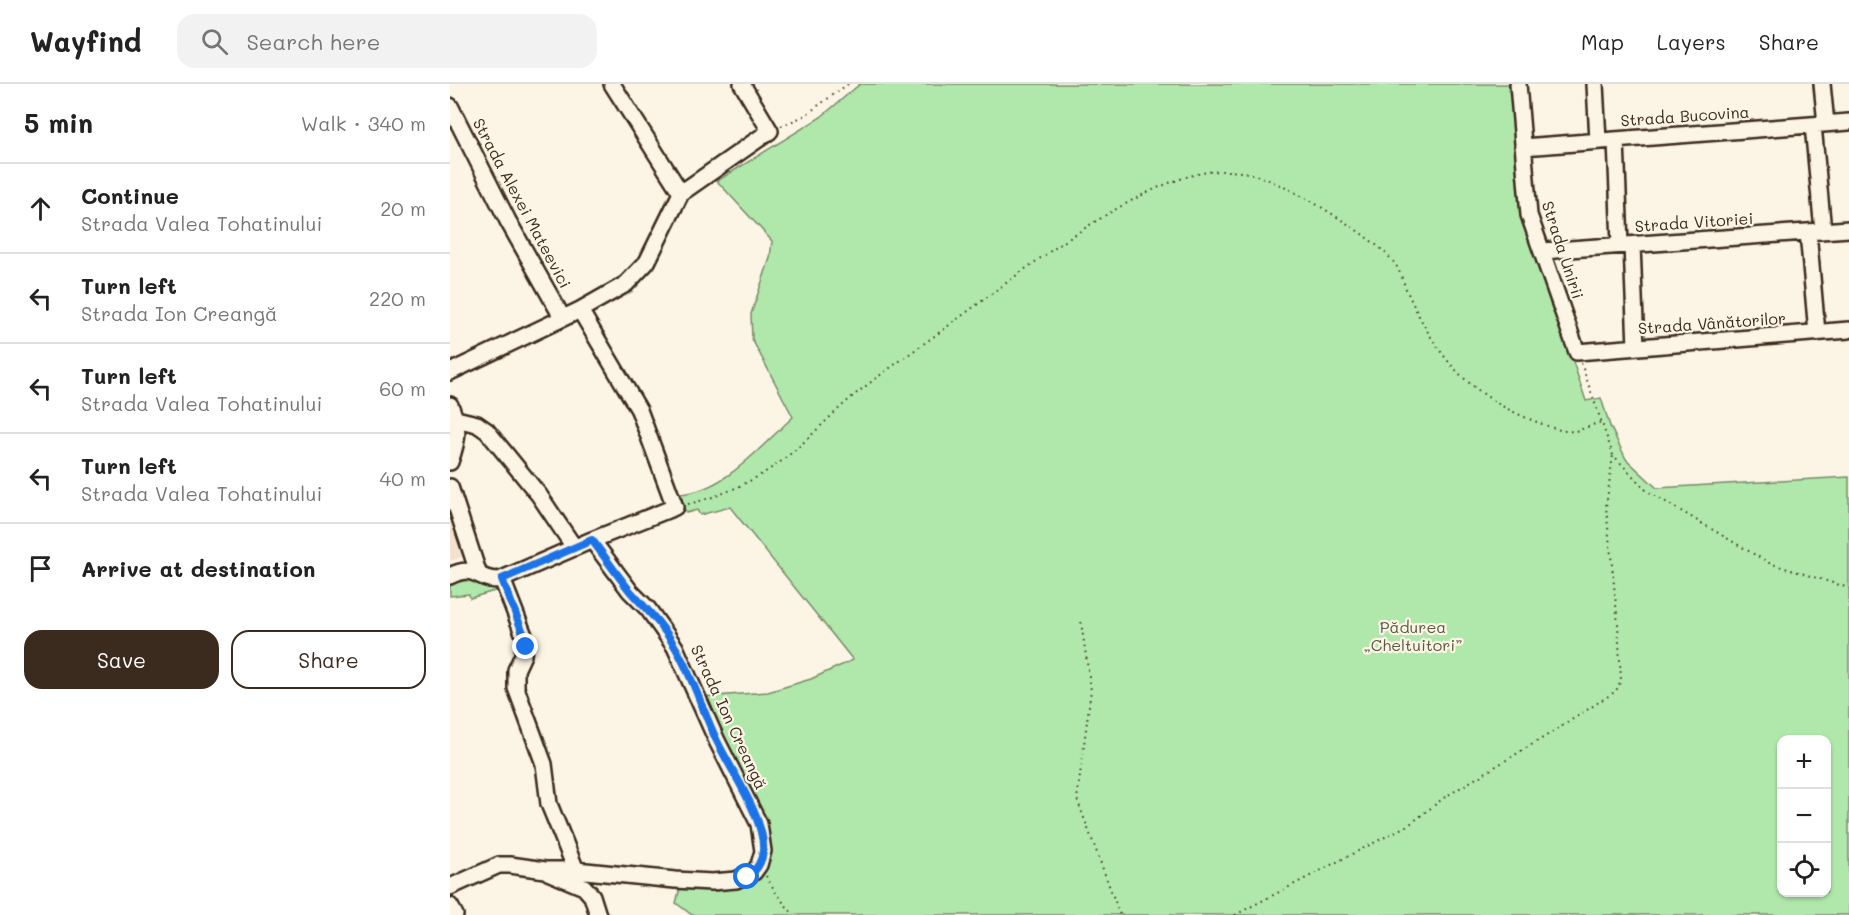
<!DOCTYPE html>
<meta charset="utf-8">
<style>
body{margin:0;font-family:Mali,sans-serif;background:#f2f2f2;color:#222}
.controls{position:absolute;right:18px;bottom:18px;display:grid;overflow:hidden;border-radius:12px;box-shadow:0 2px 4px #0004}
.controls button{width:54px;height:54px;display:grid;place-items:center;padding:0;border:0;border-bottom:2px solid #e0e0e0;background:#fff;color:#222;font:30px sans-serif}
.stop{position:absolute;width:18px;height:18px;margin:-14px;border:4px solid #1a73e8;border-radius:50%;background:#fff}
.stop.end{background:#1a73e8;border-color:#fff;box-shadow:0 2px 6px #0008}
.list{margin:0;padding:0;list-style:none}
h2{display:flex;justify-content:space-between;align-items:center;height:78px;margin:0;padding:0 24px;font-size:26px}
h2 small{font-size:20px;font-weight:400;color:#767676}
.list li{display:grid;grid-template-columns:39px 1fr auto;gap:18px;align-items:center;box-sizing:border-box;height:90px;padding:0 24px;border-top:2px solid #e0e0e0}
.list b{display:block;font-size:22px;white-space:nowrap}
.list p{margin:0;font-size:20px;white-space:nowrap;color:#767676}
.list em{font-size:20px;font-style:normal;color:#767676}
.actions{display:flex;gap:12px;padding:18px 24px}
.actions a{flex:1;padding:14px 0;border:2px solid #3b2a1e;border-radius:18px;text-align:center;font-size:21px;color:#3b2a1e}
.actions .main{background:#3b2a1e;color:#fff}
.icon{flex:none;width:33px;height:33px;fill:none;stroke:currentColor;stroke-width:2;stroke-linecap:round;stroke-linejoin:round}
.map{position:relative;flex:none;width:1399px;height:831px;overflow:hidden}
header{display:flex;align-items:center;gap:36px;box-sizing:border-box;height:84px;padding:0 30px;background:#fff;border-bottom:2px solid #e0e0e0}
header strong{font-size:28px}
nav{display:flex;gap:33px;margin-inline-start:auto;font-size:21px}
.search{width:420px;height:54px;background:#f2f2f2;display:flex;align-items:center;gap:15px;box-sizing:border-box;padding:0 21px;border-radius:18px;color:#767676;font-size:22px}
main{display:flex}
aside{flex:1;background:#fff}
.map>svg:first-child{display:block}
</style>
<header>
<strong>Wayfind</strong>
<div class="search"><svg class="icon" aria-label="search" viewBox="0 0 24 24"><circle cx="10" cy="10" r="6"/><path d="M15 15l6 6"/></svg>Search here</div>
<nav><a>Map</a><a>Layers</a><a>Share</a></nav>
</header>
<main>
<aside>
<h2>5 min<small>Walk · 340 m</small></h2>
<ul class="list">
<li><svg class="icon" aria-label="ahead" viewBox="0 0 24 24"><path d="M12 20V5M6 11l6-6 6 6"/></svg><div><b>Continue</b><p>Strada Valea Tohatinului</p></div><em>20 m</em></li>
<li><svg class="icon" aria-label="left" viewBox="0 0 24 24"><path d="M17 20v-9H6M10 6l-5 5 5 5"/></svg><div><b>Turn left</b><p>Strada Ion Creangă</p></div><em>220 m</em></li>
<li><svg class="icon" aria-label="left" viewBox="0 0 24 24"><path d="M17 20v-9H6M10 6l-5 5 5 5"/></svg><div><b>Turn left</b><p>Strada Valea Tohatinului</p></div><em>60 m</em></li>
<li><svg class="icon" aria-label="left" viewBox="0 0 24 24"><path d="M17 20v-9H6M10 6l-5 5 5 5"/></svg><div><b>Turn left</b><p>Strada Valea Tohatinului</p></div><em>40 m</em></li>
<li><svg class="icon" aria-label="arrive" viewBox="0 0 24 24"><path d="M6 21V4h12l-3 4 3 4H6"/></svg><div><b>Arrive at destination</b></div></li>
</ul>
<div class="actions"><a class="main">Save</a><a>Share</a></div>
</aside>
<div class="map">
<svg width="1399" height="831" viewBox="0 0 1399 831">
<rect width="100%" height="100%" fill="#fcf5e5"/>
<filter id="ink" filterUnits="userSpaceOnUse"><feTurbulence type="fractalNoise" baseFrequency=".0167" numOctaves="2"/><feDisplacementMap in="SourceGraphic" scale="12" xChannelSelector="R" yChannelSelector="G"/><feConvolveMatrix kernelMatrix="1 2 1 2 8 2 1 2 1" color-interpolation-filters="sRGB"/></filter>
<g filter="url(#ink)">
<path fill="#f5e2ce" d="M0,424L17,471L0,477Z"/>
<path fill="#b0e8ac" stroke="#768965" stroke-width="1.5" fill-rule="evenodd" d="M410,0H1061L1073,126L1136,317L1151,314L1160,342L1176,375L1207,404L1399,393V831H242L226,819L231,800H289L317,771L252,613L318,608L361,595L403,576L280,423L250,431L247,426L236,429L230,410C275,407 311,362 343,333L302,255L301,230L320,174L322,157L267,97L371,33ZM1332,656H1376V808H1332Z
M10,492L50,501L52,505L20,514L19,510L0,512V496Z"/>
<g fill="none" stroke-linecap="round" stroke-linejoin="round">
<defs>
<path id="minor" d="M162,0L231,109
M1068,0L1079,131L1127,268L1399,246
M1145,0L1148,57
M1372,0L1376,40
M0,22L58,137L112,233
M1363,41L1373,147
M1166,56L1170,161
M1073,63L1399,38
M1358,148L1367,249
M1182,161L1186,263
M1092,167L1399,145
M0,288L130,226L176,200L197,178L231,109L320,47L292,0
M0,321C10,345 8,355 0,378
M6,335L27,340L37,347L89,411L124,463
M0,403L28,488
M0,492C26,478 30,500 52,495L142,456L225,423L189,326L130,226
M52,495L75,554L73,571L66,586V604L94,680L99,720L126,786
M98,788L134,803L142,812L148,831
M0,803L49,781H60L95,786H126L225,796L262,798L286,796L304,788L309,781L313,767L309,740L267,657L225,563L198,525L180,507L142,456
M0,822L5,831"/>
</defs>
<use href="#minor" stroke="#3b2a1e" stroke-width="20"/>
<path stroke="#3b2a1e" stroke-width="2" stroke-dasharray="1.5 4.5" stroke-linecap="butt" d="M331,42L354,32L398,0
M1131,279L1163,371L1197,407L1319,479L1399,504
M238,420C269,413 300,399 326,381C353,362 376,335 402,313C435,286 472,262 506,236C567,192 700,84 775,87C783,87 794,88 803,90C837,100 924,151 945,180C950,187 953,197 956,205C965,225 976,247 989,265C1013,300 1047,323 1087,338C1098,342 1113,349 1125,347C1134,345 1143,340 1152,338
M631,538L641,606L627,715L670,831
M316,792L328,812L344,831
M785,831L960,740L995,713L1106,646L1166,607L1171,596L1168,540L1156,423L1163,371"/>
<use href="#minor" stroke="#fcf5e5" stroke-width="15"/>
</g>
</g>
<g fill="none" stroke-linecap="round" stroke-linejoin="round" filter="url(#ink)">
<path stroke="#1a73e8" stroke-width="8" d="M76,563L75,554L52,495L142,456C155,473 167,491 180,507C196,525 212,540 224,561C242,590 252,626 267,657C280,685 316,736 313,767C312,778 306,787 297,793"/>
</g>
<g text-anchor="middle" stroke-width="4.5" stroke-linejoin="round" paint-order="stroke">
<g font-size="16" fill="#3b2a1e" stroke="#fcf5e5">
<text transform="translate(1235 32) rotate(-4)" y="6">Strada Bucovina</text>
<text transform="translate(72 119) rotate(62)" y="6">Strada Alexei Mateevici</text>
<text transform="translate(1244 138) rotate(-4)" y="6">Strada Vitoriei</text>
<text transform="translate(1113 166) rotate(72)" y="6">Strada Unirii</text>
<text transform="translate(1262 239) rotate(-4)" y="6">Strada Vânătorilor</text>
<text transform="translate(279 633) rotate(65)" y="6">Strada Ion Creangă</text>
</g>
<g font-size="16" fill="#585a42" stroke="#fcf5e5">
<text x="963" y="549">Pădurea<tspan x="963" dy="18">„Cheltuitori”</tspan></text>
</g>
</g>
</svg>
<div class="controls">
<button>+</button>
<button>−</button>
<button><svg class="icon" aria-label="locate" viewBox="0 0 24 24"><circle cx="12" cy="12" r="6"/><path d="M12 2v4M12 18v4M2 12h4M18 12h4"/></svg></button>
</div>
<div class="stop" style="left:297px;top:793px"></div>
<div class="stop end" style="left:76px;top:563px"></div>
</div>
</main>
